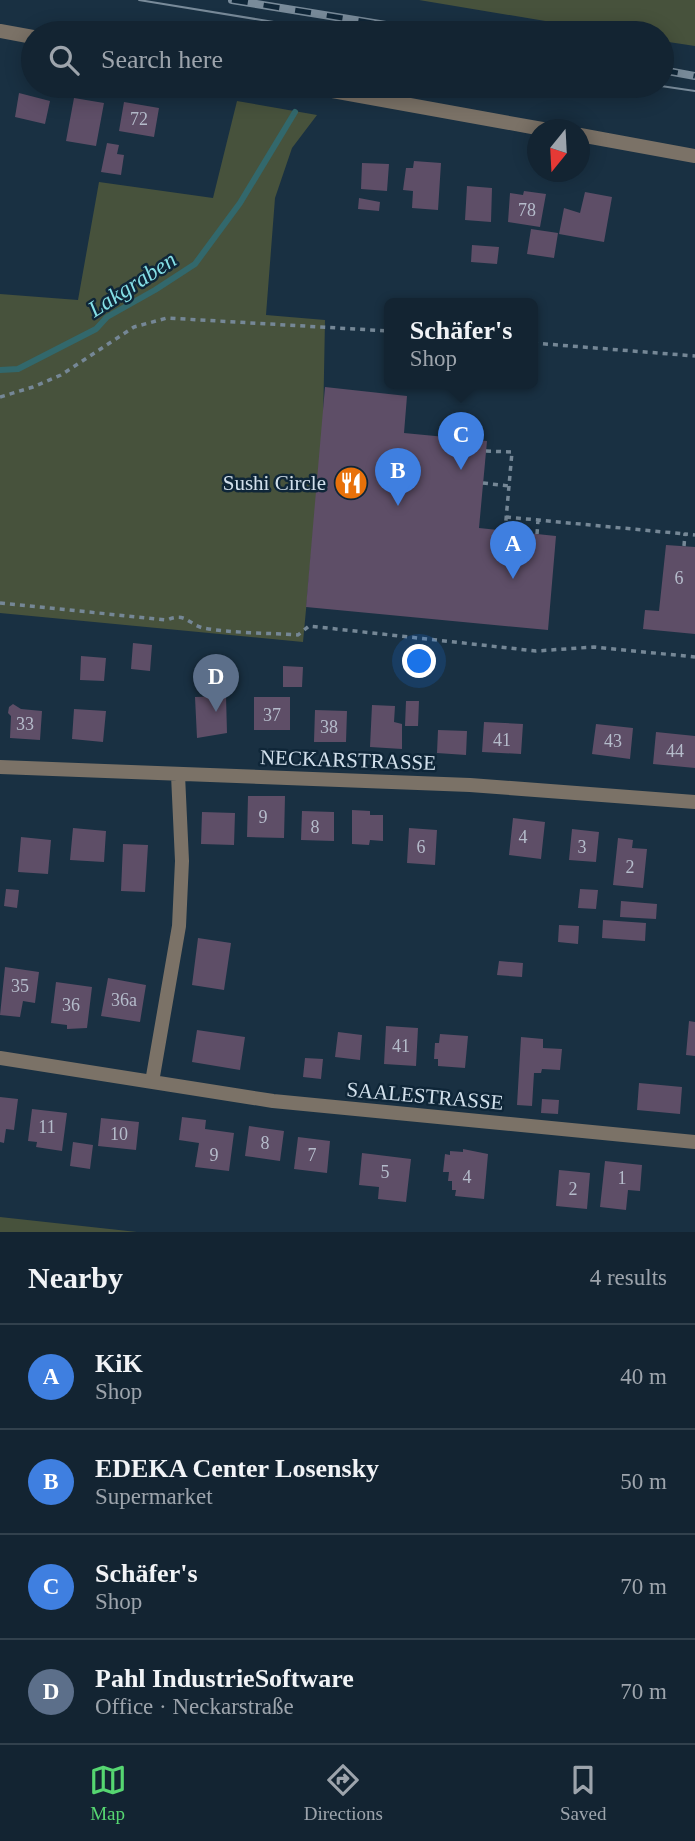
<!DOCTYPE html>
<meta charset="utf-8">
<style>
body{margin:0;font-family:"Times New Roman",serif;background:#20303e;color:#f1f3f6}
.compass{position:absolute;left:527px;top:119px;width:63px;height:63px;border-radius:50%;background:#132432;box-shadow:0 4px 18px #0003;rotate:198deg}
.you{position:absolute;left:420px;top:662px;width:24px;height:24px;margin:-18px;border:5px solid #fff;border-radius:50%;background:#1a73e8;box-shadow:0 0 0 10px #1a73e833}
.badge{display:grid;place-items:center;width:46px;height:46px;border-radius:50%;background:#56d671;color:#fff;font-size:23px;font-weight:700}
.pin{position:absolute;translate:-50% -58px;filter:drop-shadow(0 2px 4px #0008)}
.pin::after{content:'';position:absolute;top:37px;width:24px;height:21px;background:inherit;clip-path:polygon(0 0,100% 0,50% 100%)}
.popup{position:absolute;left:384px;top:298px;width:154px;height:91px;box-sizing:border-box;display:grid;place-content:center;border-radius:10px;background:#132432;filter:drop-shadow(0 2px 5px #0005);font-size:23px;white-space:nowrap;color:#9da4ac}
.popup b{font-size:26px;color:#f1f3f6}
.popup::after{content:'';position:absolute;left:50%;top:100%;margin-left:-14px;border:14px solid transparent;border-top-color:#132432}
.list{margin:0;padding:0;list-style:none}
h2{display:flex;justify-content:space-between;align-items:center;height:91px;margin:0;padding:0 28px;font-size:30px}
h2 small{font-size:23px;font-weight:400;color:#9da4ac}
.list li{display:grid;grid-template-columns:46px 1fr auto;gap:21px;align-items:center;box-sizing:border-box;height:105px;padding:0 28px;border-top:2px solid #32414d}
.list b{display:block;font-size:26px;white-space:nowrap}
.list p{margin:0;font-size:23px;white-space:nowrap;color:#9da4ac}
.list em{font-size:23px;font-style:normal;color:#9da4ac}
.icon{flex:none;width:38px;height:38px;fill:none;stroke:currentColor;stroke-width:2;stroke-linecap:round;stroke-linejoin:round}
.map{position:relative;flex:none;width:695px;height:1232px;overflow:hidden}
.search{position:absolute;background:#132432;box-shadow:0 4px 18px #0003;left:21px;right:21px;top:21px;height:77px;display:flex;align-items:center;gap:18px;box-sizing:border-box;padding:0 24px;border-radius:38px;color:#9da4ac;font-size:26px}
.sheet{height:511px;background:#132432}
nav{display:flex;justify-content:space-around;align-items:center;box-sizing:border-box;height:98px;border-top:2px solid #32414d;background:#132432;font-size:19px;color:#9da4ac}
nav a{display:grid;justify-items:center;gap:4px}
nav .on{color:#56d671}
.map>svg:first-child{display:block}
</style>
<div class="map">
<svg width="695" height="1232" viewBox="0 0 695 1232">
<rect width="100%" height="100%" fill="#193042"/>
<path fill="#47523c" d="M419,0H695V46L662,41V33H617Z
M237,101L317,115L292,148L275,198L266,315L325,320L323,426L303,642L0,613V294L78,300L99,182L213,198Z
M0,1217L137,1232H0Z"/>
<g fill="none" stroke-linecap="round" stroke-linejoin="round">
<path stroke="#32686c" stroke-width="6" d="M0,370L18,369L96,329L107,317L155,290L195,264L240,203L295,112"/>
</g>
<path fill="#5e4e67" d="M19,93L50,101L45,124L15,117Z
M74,98L104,103L96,146L66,141Z
M124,102L159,108L154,137L119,131Z
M107,143L119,145L117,154L124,155L121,175L101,172Z
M414,161L441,163L438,210L412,208L413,191L403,190L406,168H413Z
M362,163L389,164L387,191L361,189Z
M467,186L492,188L491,222L465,220Z
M524,191L546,194L540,227L508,222L510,193L523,195Z
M585,192L612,197L604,242L559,234L564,208L580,213Z
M359,198L380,202L379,211L358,209Z
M531,229L558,233L554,258L527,254Z
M472,245L499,247L497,264L471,262Z
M325,387L407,396L404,433L487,441L479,528L556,536L548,630L306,607Z
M666,545L695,547V634L643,629L645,610L659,611Z
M133,643L152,645L150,671L131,669Z
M81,656L106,658L104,681L80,680Z
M283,666L303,667L302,687H283Z
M226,696L227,733L197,738L195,697Z
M254,697H290V730H254Z
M406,701H419L418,726H405Z
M13,704L21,709L42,711L40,740L10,738L11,716L8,713L9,707Z
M372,705L395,706L394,722L402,724V749L370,747Z
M74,709L106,711L103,742L72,739Z
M315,710L347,711L346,742H314Z
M484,722L523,724L521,754L482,752Z
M596,724L633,728L630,759L592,754Z
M438,730L467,731L466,755L437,753Z
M656,732L695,736V768L653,764Z
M248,796H285L284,838L247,837Z
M352,810L370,811V815H383V841L370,840L369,845L352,844Z
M302,811L334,812V841L301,840Z
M202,812L235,813L234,845L201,844Z
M513,818L545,822L541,859L509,855Z
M73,828L106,831L104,862L70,860Z
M409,828L437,830L435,865L407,863Z
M572,829L599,832L596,862L569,860Z
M21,837L51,840L48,874L18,872Z
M618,838L633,840L632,848L647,849L643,888L613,885Z
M123,844L148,845L145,892L121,891Z
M6,889L19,890L17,908L4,906Z
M580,889L598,890L596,909L578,908Z
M621,901L657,904L656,919L620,917Z
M603,920L646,923L645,941L602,938Z
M559,925L579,926L578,944L558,942Z
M198,938L231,943L224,990L192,985Z
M499,961L523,963L522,977L497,975Z
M5,967L39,972L35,1003L23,1001L20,1017L0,1015Z
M108,978L146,985L140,1022L101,1016Z
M56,982L92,987L87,1028L67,1029V1025L51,1023Z
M689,1021L695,1022V1056L686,1055Z
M386,1026L418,1028L416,1066L384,1064Z
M197,1030L245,1037L240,1070L192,1062Z
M338,1032L362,1035L360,1060L335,1057Z
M440,1034L468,1036L465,1068L438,1066V1059H434L435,1043H439Z
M521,1037L543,1039V1048L562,1049L560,1070L542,1069L541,1073H534L532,1106L517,1105Z
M305,1058L323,1059L321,1079L303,1077Z
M639,1083L682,1087L680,1114L637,1110Z
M0,1097L18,1099L14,1130L6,1129L4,1143L0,1142Z
M542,1099L559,1100L558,1114L541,1113Z
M32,1109L67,1113L62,1151L36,1147L37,1142L28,1141Z
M182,1117L206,1120L205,1129L234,1133L229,1171L195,1167L199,1143L179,1140Z
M101,1118L139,1122L136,1150L98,1146Z
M249,1126L284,1131L280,1161L245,1156Z
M298,1137L330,1141L327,1173L294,1169Z
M73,1142L93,1145L90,1169L70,1166Z
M463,1149L488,1154L484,1199L455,1196L456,1190H452V1181H448L449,1172H443L445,1154L450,1155V1151L463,1152Z
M362,1153L411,1159L406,1202L378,1199L379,1187L359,1185Z
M605,1161L642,1165L640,1191L628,1190L626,1210L600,1207Z
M559,1170L590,1173L587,1209L556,1206Z"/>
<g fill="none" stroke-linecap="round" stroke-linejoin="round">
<path stroke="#758796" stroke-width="3.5" stroke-dasharray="5 5" stroke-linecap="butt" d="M533,343L695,356
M0,397L33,387L61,375L134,327L167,318L389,331
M486,451L512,452L505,531
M483,483L509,486
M506,517L685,534
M537,534L538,520
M684,546L685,534L695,535
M0,603L167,620C186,612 188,624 203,628C229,633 270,633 298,635L309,626L536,651L594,647L695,657"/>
<path stroke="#7b7267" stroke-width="14" d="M0,767L470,785L695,802
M0,1058L273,1101L695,1142
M152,1082L179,926L182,861L178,775"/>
<path stroke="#7b7267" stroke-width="14" d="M0,31L33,37
M305,86L548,130
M580,135L695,156"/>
<path stroke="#798b9a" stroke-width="2" d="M139,0L341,33
M661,86L695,91"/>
<defs>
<path id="rail" d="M232,0L435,33
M662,70L695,76"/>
</defs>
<use href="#rail" stroke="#798b9a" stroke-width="8"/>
<use href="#rail" stroke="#0f2638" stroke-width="5" stroke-dasharray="16" stroke-linecap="butt"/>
</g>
<defs>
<symbol id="restaurant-disc" viewBox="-11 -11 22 22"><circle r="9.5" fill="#e8710a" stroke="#0f2638"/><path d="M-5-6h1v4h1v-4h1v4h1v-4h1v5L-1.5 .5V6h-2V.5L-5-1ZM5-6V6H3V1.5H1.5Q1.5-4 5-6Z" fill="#fff"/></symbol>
</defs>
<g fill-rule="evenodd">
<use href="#restaurant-disc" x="332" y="464" width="38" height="38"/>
</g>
<g text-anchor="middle" stroke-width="5" stroke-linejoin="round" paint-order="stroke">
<g font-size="18" fill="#b5bccb">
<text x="139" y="125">72</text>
<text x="527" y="216">78</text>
<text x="679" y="584">6</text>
<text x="272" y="721">37</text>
<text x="25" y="730">33</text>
<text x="329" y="733">38</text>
<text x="502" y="746">41</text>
<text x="613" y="747">43</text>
<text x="675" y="757">44</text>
<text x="263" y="823">9</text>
<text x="315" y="833">8</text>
<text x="523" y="843">4</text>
<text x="421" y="853">6</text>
<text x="582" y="853">3</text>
<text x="630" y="873">2</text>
<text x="20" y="992">35</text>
<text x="124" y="1006">36a</text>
<text x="71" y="1011">36</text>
<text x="401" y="1052">41</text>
<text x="47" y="1133">11</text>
<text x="119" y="1140">10</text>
<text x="265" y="1149">8</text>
<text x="214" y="1161">9</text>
<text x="312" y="1161">7</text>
<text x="385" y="1178">5</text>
<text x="467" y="1183">4</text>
<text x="622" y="1184">1</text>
<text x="573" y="1195">2</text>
</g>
<g font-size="21" fill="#d2e0ec" stroke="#0f2638" text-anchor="end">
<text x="326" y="490">Sushi Circle</text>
</g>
<g font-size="21" fill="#d2e0ec" stroke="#0f2638">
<text transform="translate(348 760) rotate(2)" y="7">NECKARSTRASSE</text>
<text transform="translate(425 1096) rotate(5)" y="7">SAALESTRASSE</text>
</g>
<g font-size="23" font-style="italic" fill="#84dfe6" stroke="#0f2638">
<text transform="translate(132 284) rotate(-33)" y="8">Lakgraben</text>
</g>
</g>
</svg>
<svg class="compass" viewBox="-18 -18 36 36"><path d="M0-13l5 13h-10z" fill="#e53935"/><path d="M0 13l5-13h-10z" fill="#9da4ac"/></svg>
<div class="you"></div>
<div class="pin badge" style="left:513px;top:579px;background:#3f7fe0">A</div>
<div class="pin badge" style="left:398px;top:506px;background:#3f7fe0">B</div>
<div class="pin badge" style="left:461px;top:470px;background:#3f7fe0">C</div>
<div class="popup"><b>Schäfer's</b>Shop</div>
<div class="pin badge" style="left:216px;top:712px;background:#5c6f8a">D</div>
<div class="search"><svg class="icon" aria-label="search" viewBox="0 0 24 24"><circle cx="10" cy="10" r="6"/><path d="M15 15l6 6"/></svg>Search here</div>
</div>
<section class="sheet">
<h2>Nearby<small>4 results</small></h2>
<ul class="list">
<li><span class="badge" style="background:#3f7fe0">A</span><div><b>KiK</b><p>Shop</p></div><em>40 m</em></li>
<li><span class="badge" style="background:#3f7fe0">B</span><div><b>EDEKA Center Losensky</b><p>Supermarket</p></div><em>50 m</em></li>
<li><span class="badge" style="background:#3f7fe0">C</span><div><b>Schäfer's</b><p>Shop</p></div><em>70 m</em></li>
<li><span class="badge" style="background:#5c6f8a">D</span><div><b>Pahl IndustrieSoftware</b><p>Office · Neckarstraße</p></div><em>70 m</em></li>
</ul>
</section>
<nav>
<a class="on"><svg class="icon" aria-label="map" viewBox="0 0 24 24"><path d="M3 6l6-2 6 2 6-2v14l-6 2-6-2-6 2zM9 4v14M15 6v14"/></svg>Map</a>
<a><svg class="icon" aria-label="directions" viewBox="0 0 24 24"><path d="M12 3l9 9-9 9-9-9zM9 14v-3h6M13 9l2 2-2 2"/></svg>Directions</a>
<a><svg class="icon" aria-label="saved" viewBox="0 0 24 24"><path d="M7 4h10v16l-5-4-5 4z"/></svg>Saved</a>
</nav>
